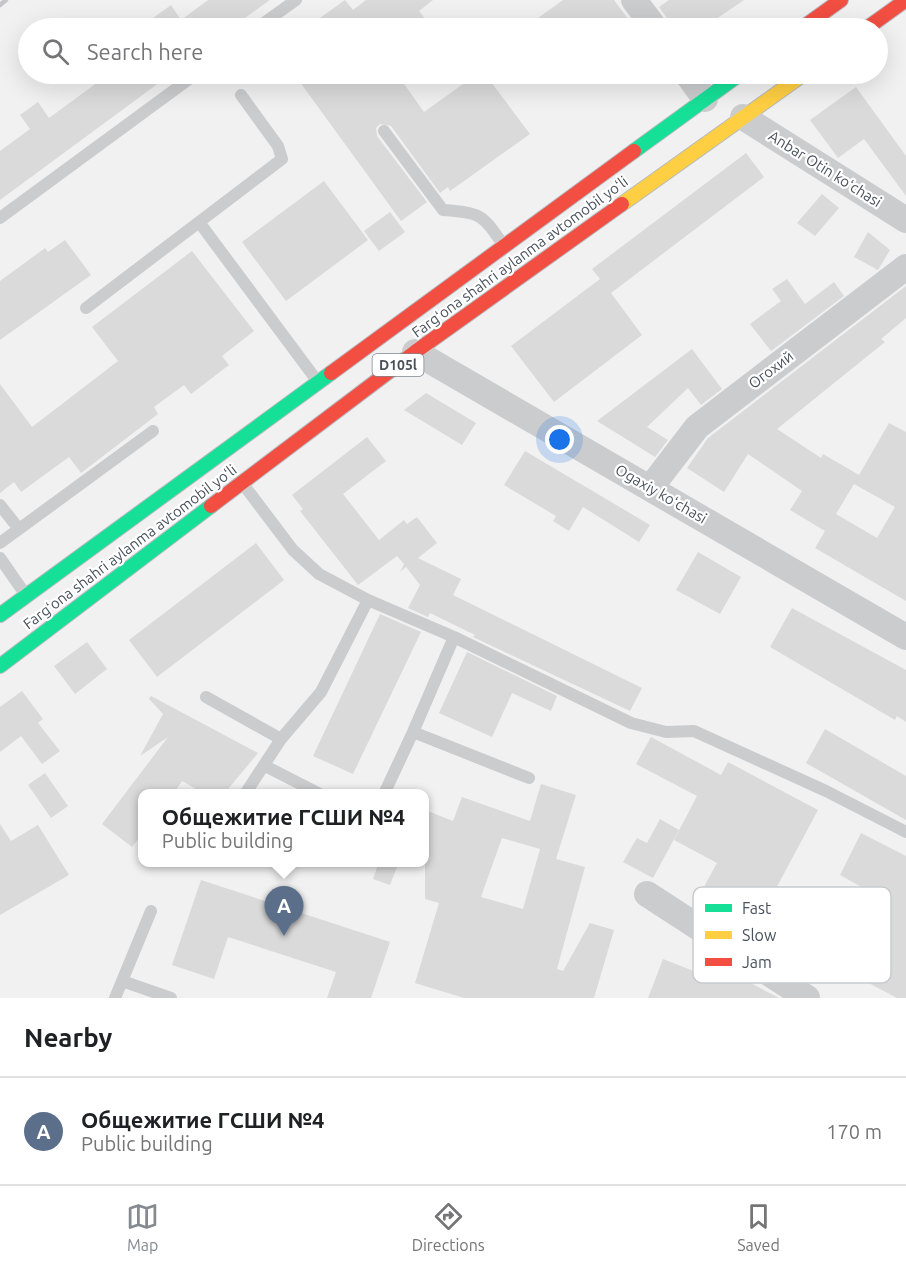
<!DOCTYPE html>
<meta charset="utf-8">
<style>
body{margin:0;font-family:Ubuntu,sans-serif;background:#f6f6f6;color:#202124}
.you{position:absolute;left:560px;top:440px;width:21px;height:21px;margin:-15px;border:4px solid #fff;border-radius:50%;background:#1a73e8;box-shadow:0 0 0 9px #1a73e833}
.badge{display:grid;place-items:center;width:39px;height:39px;border-radius:50%;background:#848a90;color:#fff;font-size:20px;font-weight:700}
.pin{position:absolute;translate:-50% -50px;filter:drop-shadow(0 2px 3px #0008)}
.pin::after{content:'';position:absolute;top:32px;width:21px;height:18px;background:inherit;clip-path:polygon(0 0,100% 0,50% 100%)}
.popup{position:absolute;left:138px;top:789px;width:291px;height:78px;box-sizing:border-box;display:grid;place-content:center;border-radius:12px;background:#fff;filter:drop-shadow(0 2px 4px #0005);font-size:20px;white-space:nowrap;color:#757577}
.popup b{font-size:22px;color:#202124}
.popup::after{content:'';position:absolute;left:50%;top:100%;margin-left:-12px;border:12px solid transparent;border-top-color:#fff}
.list{margin:0;padding:0;list-style:none}
h2{display:flex;justify-content:space-between;align-items:center;height:78px;margin:0;padding:0 24px;font-size:26px}
h2 small{font-size:20px;font-weight:400;color:#757577}
.list li{display:grid;grid-template-columns:39px 1fr auto;gap:18px;align-items:center;box-sizing:border-box;height:108px;padding:0 24px;border-top:2px solid #e0e0e0}
.list b{display:block;font-size:22px;white-space:nowrap}
.list p{margin:0;font-size:20px;white-space:nowrap;color:#757577}
.list em{font-size:20px;font-style:normal;color:#757577}
.icon{flex:none;width:33px;height:33px;fill:none;stroke:currentColor;stroke-width:2;stroke-linecap:round;stroke-linejoin:round}
.map{position:relative;flex:none;width:906px;height:998px;overflow:hidden}
.search{position:absolute;background:#fff;box-shadow:0 6px 24px #0002;left:18px;right:18px;top:18px;height:66px;display:flex;align-items:center;gap:15px;box-sizing:border-box;padding:0 21px;border-radius:33px;color:#757577;font-size:22px}
.sheet{height:186px;background:#fff}
nav{display:flex;justify-content:space-around;align-items:center;box-sizing:border-box;height:84px;border-top:2px solid #e0e0e0;background:#fff;font-size:16px;color:#757577}
nav a{display:grid;justify-items:center;gap:3px}
nav .on{color:#848a90}
.map>svg:first-child{display:block}
</style>
<div class="map">
<svg width="906" height="998" viewBox="0 0 906 998">
<rect width="100%" height="100%" fill="#f1f1f1"/>
<path fill="#dadadb" fill-rule="evenodd" d="M208,0H270L231,28H139L171,5L181,20Z
M345,0L353,10L366,0H433L419,11L432,28H306Z
M563,0H614L629,20L617,28H592L586,21L576,28H524Z
M669,0H744L703,28H674L659,7Z
M109,74H171L0,200V151L30,129L20,115L38,102L49,118Z
M294,74H397L424,112L477,74H485L530,134L450,191L448,187L440,193L391,126L380,124L376,128L377,136L427,202L401,221Z
M856,87L906,156V196L864,139L838,158L810,120Z
M746,153L764,177L611,293L642,335L554,402L511,346L600,279L592,269Z
M324,181L368,240L286,301L242,242Z
M822,194L839,208L815,236L797,223Z
M390,212L405,232L379,251L364,231Z
M868,232L890,250L878,270L854,257Z
M65,240L91,275L0,340V281L45,248L48,252Z
M192,251L254,331L222,356L229,365L191,394L184,385L154,407L158,414L81,473L69,457L21,492L14,482L0,493V384L32,427L118,361L92,327Z
M787,279L805,304L834,282L844,296L771,351L750,324L781,301L772,289Z
M906,286V318L881,339L885,342L777,429L821,458L823,454L859,475L889,423L906,432V601L815,548L825,531L790,510L802,491L748,454L724,492L687,468L708,438ZM854,484L895,507L877,538L836,514Z
M692,349L722,389L701,405L688,388L647,427L668,440L655,457L597,421Z
M426,393L476,423L462,445L404,410Z
M367,437L386,461L343,494L379,540L404,520L407,524L417,517L437,543L418,558L461,579L453,595L642,688L630,711L473,637L475,635L430,613L428,617L408,608L420,585L406,567L400,572L404,564L397,556L358,585L300,511L303,509L292,495Z
M525,451L650,525L639,542L583,507L569,531L553,521L556,516L504,485Z
M256,543L284,580L157,677L129,640Z
M698,552L741,577L720,614L676,590Z
M792,608L906,670V722L897,716L895,720L770,647Z
M380,614L421,632L353,774L313,756Z
M87,642L107,669L75,694L54,666Z
M467,652L557,696L551,711L512,693L492,737L439,713Z
M22,691L43,719L38,723L60,751L42,764L21,736L0,752V707Z
M151,696L258,753L224,794H205L182,781L173,794H143V833L132,847L102,824L168,737L140,756L163,714L149,699Z
M825,729L906,776V820L806,763Z
M651,737L721,775L728,762L818,810L772,896L814,918L818,910L847,925L865,889L840,875L861,833L906,856V998H897L700,894L717,863L674,840L697,796L636,764Z
M45,773L68,806L51,818L28,785Z
M541,784L576,795L556,859L585,867L557,969L563,971L590,923L614,930L594,998H464L415,983L439,903L425,899V810L453,821L462,797L530,821ZM502,838L540,849L523,909L481,897Z
M660,819L679,830L653,878L623,862L637,838L647,843Z
M0,824L11,841L38,825L69,875L0,915Z
M379,862H399L390,885L373,879Z
M201,880L390,942L371,998H327L336,972L228,937L214,979L172,965Z
M663,959L719,981L724,969L779,998H648Z"/>
<g fill="none" stroke-linecap="round" stroke-linejoin="round">
<defs>
<path id="fast" d="M634,151L740,74
M0,615L331,373
M0,666L211,506"/>
<path id="slow" d="M622,204L804,74"/>
<path id="jam" d="M802,28L841,0
M867,28L906,0
M331,373L634,151
M211,506L415,352L622,204"/>
</defs>
<use href="#fast" stroke="#b6bac0" stroke-width="16"/>
<use href="#slow" stroke="#b6bac0" stroke-width="16"/>
<use href="#jam" stroke="#b6bac0" stroke-width="16"/>
<path stroke="#cbccce" stroke-width="12" d="M257,28L296,0
M384,131L443,210C482,213 482,214 504,246
M0,218L196,74
M199,222L318,382
M86,308L282,159L278,146L241,95
M243,484L293,550L319,574L368,600L321,692L281,739L245,794
M0,505L19,529
M0,543L153,431
M0,558L25,594
M368,600L454,637L631,723L666,732L694,731L826,791L906,832
M206,697L281,739
M413,732L454,637
M265,766L320,794
M384,794L413,732L529,778
M122,981L171,998
M115,998L151,911"/>
<path stroke="#cbccce" stroke-width="26" d="M634,0L655,28
M687,74L705,99
M743,117L906,220
M415,352L906,637
M651,487L697,427L906,267
M647,894L807,998"/>
<use href="#fast" stroke="#16e098" stroke-width="14"/>
<use href="#slow" stroke="#ffcf43" stroke-width="14"/>
<use href="#jam" stroke="#f24e42" stroke-width="14"/>
<path stroke="#c6c6c8" stroke-width="4.5" d="M0,5L6,0"/>
</g>
<g text-anchor="middle" stroke-width="4.5" stroke-linejoin="round" paint-order="stroke">
<rect fill="#fff" stroke="#80868d" stroke-width="1.5" x="372.5" y="354" width="51" height="22" rx="4.5"/>
<g font-size="14" font-weight="bold" fill="#49525c">
<text x="398" y="370">D105l</text>
</g>
<g font-size="15" fill="#49525c" stroke="#fff">
<text transform="translate(825 169) rotate(32)" y="5">Anbar Otin koʻchasi</text>
<text transform="translate(520 257) rotate(-36)" y="5">Fargʻona shahri aylanma avtomobil yoʻli</text>
<text transform="translate(771 370) rotate(-37)" y="5">Огохий</text>
<text transform="translate(661 494) rotate(30)" y="5">Ogaxiy koʻchasi</text>
<text transform="translate(130 547) rotate(-37)" y="5">Fargʻona shahri aylanma avtomobil yoʻli</text>
</g>
</g>
<rect x="693" y="887" width="198" height="96" rx="9" fill="#fff" stroke="#c8cbce" stroke-width="1.5"/>
<rect x="705" y="904" width="27" height="8" fill="#16e098"/>
<rect x="705" y="931" width="27" height="8" fill="#ffcf43"/>
<rect x="705" y="958" width="27" height="8" fill="#f24e42"/>
<g font-size="16" fill="#49525c">
<text x="742" y="914">Fast</text>
<text x="742" y="941">Slow</text>
<text x="742" y="968">Jam</text>
</g>
</svg>
<div class="you"></div>
<div class="pin badge" style="left:284px;top:936px;background:#5c6f8a">A</div>
<div class="popup"><b>Общежитие ГСШИ №4</b>Public building</div>
<div class="search"><svg class="icon" aria-label="search" viewBox="0 0 24 24"><circle cx="10" cy="10" r="6"/><path d="M15 15l6 6"/></svg>Search here</div>
</div>
<section class="sheet">
<h2>Nearby<small></small></h2>
<ul class="list">
<li><span class="badge" style="background:#5c6f8a">A</span><div><b>Общежитие ГСШИ №4</b><p>Public building</p></div><em>170 m</em></li>
</ul>
</section>
<nav>
<a class="on"><svg class="icon" aria-label="map" viewBox="0 0 24 24"><path d="M3 6l6-2 6 2 6-2v14l-6 2-6-2-6 2zM9 4v14M15 6v14"/></svg>Map</a>
<a><svg class="icon" aria-label="directions" viewBox="0 0 24 24"><path d="M12 3l9 9-9 9-9-9zM9 14v-3h6M13 9l2 2-2 2"/></svg>Directions</a>
<a><svg class="icon" aria-label="saved" viewBox="0 0 24 24"><path d="M7 4h10v16l-5-4-5 4z"/></svg>Saved</a>
</nav>
